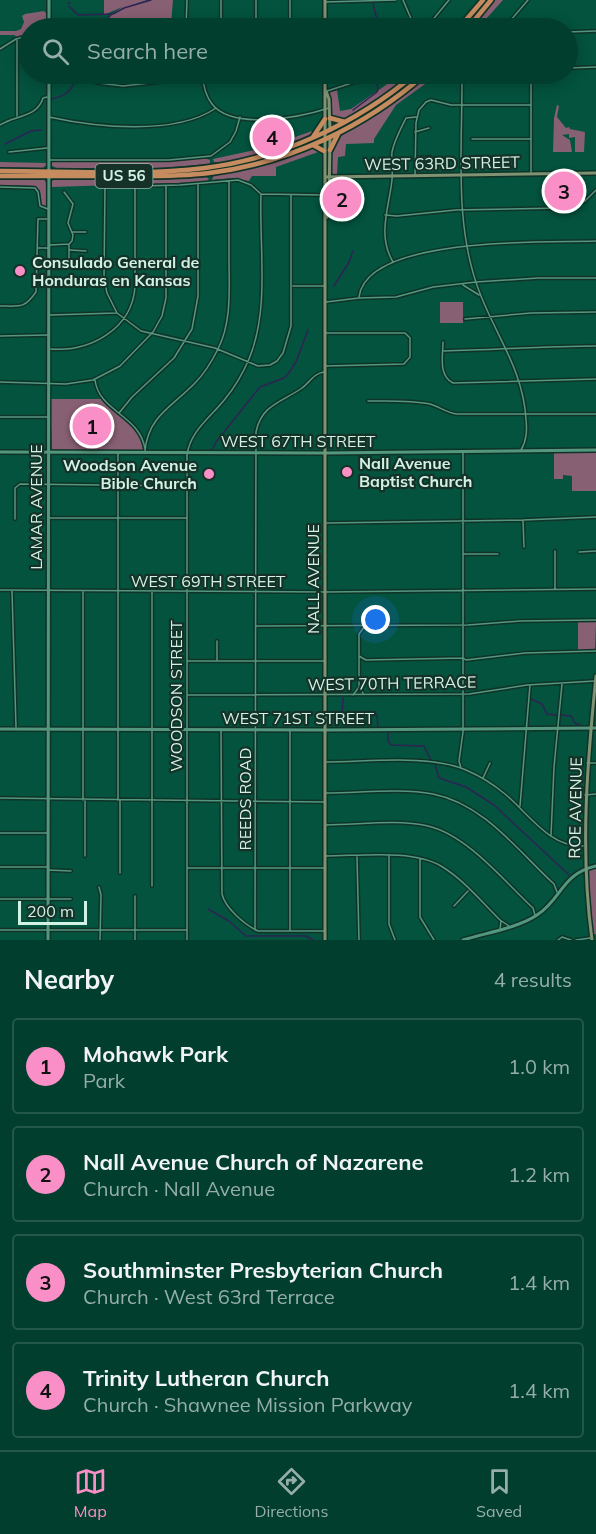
<!DOCTYPE html>
<meta charset="utf-8">
<style>
body{margin:0;font-family:Mulish,sans-serif;background:#10493a;color:#f1f3f6}
.scale{position:absolute;left:18px;bottom:15px;width:69px;box-sizing:border-box;padding-left:6px;border:3px solid #d1f2e4;border-top:0;font-size:16px;line-height:21px;white-space:nowrap;color:#d1f2e4;-webkit-text-stroke:4px #163228;paint-order:stroke}
.you{position:absolute;left:376px;top:620px;width:21px;height:21px;margin:-15px;border:4px solid #fff;border-radius:50%;background:#1a73e8;box-shadow:0 0 0 9px #1a73e833}
.badge{display:grid;place-items:center;width:39px;height:39px;border-radius:50%;background:#fa8fc7;color:#111;font-size:20px;font-weight:700}
.pin{position:absolute;translate:-50% -50%;border:3px solid #fff;box-shadow:0 2px 6px #0006}
.list{margin:0;padding:0;list-style:none}
h2{display:flex;justify-content:space-between;align-items:center;height:78px;margin:0;padding:0 24px;font-size:26px}
h2 small{font-size:20px;font-weight:400;color:#96aeaa}
.list li{display:grid;grid-template-columns:39px 1fr auto;gap:18px;align-items:center;box-sizing:border-box;height:96px;margin:0 12px 12px;padding:0 12px;border:2px solid #23574a;border-radius:6px}
.list b{display:block;font-size:22px;white-space:nowrap}
.list p{margin:0;font-size:20px;white-space:nowrap;color:#96aeaa}
.list em{font-size:20px;font-style:normal;color:#96aeaa}
.icon{flex:none;width:33px;height:33px;fill:none;stroke:currentColor;stroke-width:2;stroke-linecap:round;stroke-linejoin:round}
.map{position:relative;flex:none;width:596px;height:940px;overflow:hidden}
.search{position:absolute;background:#023e2e;box-shadow:0 3px 15px #0003;left:18px;right:18px;top:18px;height:66px;display:flex;align-items:center;gap:15px;box-sizing:border-box;padding:0 21px;border-radius:33px;color:#96aeaa;font-size:22px}
.sheet{height:510px;background:#023e2e}
nav{display:flex;justify-content:space-around;align-items:center;box-sizing:border-box;height:84px;border-top:2px solid #23574a;background:#023e2e;font-size:16px;color:#96aeaa}
nav a{display:grid;justify-items:center;gap:3px}
nav .on{color:#fa8fc7}
.map>svg:first-child{display:block}
</style>
<div class="map">
<svg width="596" height="940" viewBox="0 0 596 940">
<rect width="100%" height="100%" fill="#03533e"/>
<path fill="#886074" d="M104,0H147L129,6L150,0H173L171,24H169V28C161,29 156,26 148,26L146,28H107L109,16L122,7L104,15Z
M494,0H503L478,28H471Z
M44,11L46,13V28H28V35L17,37L14,35H0V31H16L21,29L24,22L22,16L25,14Z
M402,74H411L379,98L345,119L331,116L329,95L331,91L337,90L340,111L351,109Z
M429,74H439L396,105L374,139V143L346,144L345,156L338,157L337,174H333L331,172L332,151L339,137L373,117Z
M557,105L559,106L557,117L566,128L569,127L570,129L585,132L584,152H575V137L569,138V134L562,135L570,140L572,152H553L554,118Z
M315,130H316C304,142 230,166 214,162L213,159L264,148Z
M314,148L321,151L276,167V176H252L249,181L233,178L212,180L214,174L258,166Z
M204,158L210,160V164L161,168H56L51,165L53,161H168Z
M0,162L46,163V165L43,168L0,169Z
M205,176L209,179L206,182L52,187V181L56,179L166,178Z
M0,178L44,179L46,183V206L41,205L40,191L35,186L0,185Z
M440,302H463V323H440Z
M50,399H101C117,413 143,426 143,450H52Z
M554,451H596V491H572V476L563,475V479H554Z
M578,622H596L595,650L578,651Z
M596,868V934L593,935L588,871Z"/>
<g fill="none" stroke-linecap="round" stroke-linejoin="round">
<path stroke="#2d2455" stroke-width="1.5" d="M68,3H70
M373,4L379,28
M69,6L78,15L113,14L124,8L151,0
M106,28L107,19L112,14
M52,99C65,96 72,91 76,78
M353,110L377,92L378,89L374,74
M5,144L31,131L41,130
M334,286L349,262L353,251
M212,450L216,442L260,387L284,378L288,374L296,362L308,330
M343,698L342,713H375L377,715L378,727
M531,699L542,704L547,714L557,715
M561,715L571,716L575,723L580,725
M388,732V741L391,745L424,746L431,760
M435,764L439,778L466,787L494,805L569,875
M208,909L229,921L246,936H306L313,940"/>
<defs>
<path id="minor" d="M403,0L415,28
M325,2L396,0
M186,28L187,0
M221,28V0
M256,28V0
M290,28V0
M426,28L449,0
M504,28L528,0
M568,32L596,31
M17,39V116
M0,49L16,39L28,36
M568,68L596,67
M69,74L98,83L123,86L205,77L278,80L300,74
M202,74C203,84 205,95 212,104C233,131 301,117 329,108
M460,74L462,84C462,153 454,230 481,296C498,339 523,371 526,419C527,430 527,440 521,450
M327,91L380,74
M49,117C95,127 175,136 216,108
M0,125C15,115 37,118 43,98L47,97
M415,132L429,128
M472,139H530
M9,152L47,148
M417,158L430,157
M50,160H169L211,156L230,142L236,131L240,117
M531,172V74
M415,174L416,123L419,110L426,102L431,100L451,105H531
M0,187L35,188L38,192L40,206L48,209
M291,195V326L283,353L277,361L270,365L258,366L215,348L141,331L117,313L107,293L104,278L105,187L180,185L238,180L251,185L261,194L323,195
M385,215L397,216L456,210L562,208L585,201L596,190
M73,232H86
M69,244V264
M50,245L69,244L72,241L73,235L68,223L73,204L64,192
M38,248H48
M70,250L86,251
M393,262C377,235 389,208 392,180C393,171 391,161 392,152C394,141 401,128 406,118L416,117
M49,282H104
M463,285L479,295
M293,286H324
M359,297C367,235 548,243 596,241
M326,302L359,298L396,297L433,287L476,282L538,278H596
M0,306C20,306 24,309 36,292L38,219H47
M50,315L116,313
M465,319L531,313L596,312
M0,336L48,335
M443,342C443,356 438,375 453,383L596,379
M51,349C90,352 132,329 135,287V187
M444,351C495,350 545,346 596,346
M326,366L404,364L410,357V338L405,333H326
M95,380C99,412 140,415 145,449
M0,382L66,384L93,380L120,366L153,332L162,316L166,298V186
M368,401C389,401 410,400 430,404C440,407 447,413 457,414H596
M119,413L132,397L174,358L192,329L198,296V185
M0,417H48
M145,451C148,416 173,406 195,383C205,373 212,361 218,349C232,321 229,289 229,259C229,233 229,207 229,181
M50,518H186
M15,519V488L20,484L186,486
M523,521L524,547
M327,523L523,520L596,517
M555,551V589
M579,552L596,551
M463,554H498
M0,590L325,592L596,589
M12,591L16,727
M152,592V886
M256,626L468,625L520,621L596,620
M359,656L366,660L463,658L466,660L525,653L596,651
M188,661H324
M217,661V641
M363,693L359,686V634L365,626
M187,695L469,694L527,685L595,681
M353,695L359,687
M221,731L222,894C225,908 245,925 258,931H325
M290,731V930
M327,762C368,762 428,754 466,770C480,776 493,784 505,794C529,814 549,847 583,846
M587,763H596
M461,768L459,761L463,732V452
M483,778L490,763
M326,793C361,793 399,788 433,794C484,804 518,851 554,884L557,892
M585,795L596,794
M0,798L325,802
M83,800V592
M118,800V453
M85,801V856
M120,801V873
M520,806L530,685
M326,825C358,825 397,819 428,826C467,835 504,881 533,908L535,915
M0,833H47
M551,835L554,767L562,684
M326,856C359,856 413,849 441,866C463,879 482,902 500,920L509,926
M389,856V924L395,940
M357,857L359,940
M420,858V917L434,940
M0,867H47
M188,868H325
M48,870L71,871
M99,887L101,895L100,940
M135,896V940
M0,899H71
M454,906L468,891
M500,929L501,921
M0,930H186
M255,930L256,432C261,405 282,402 302,388C309,383 314,373 324,372
M187,940V455C190,431 211,417 225,399C235,387 243,373 249,359C270,308 259,248 261,194
M558,940L562,937L571,940
M576,940L590,938"/>
<path id="tertiary" d="M49,28V0
M0,452L325,453L596,450
M0,729L325,730L596,728
M48,940L49,74
M463,940C485,933 518,928 537,915C562,899 561,874 596,866"/>
<path id="secondary" d="M325,28V0
M325,74V940
M326,91L329,99L330,130
M325,177L596,173
M327,217L329,202L330,137
M592,940C580,851 587,765 596,676"/>
<path id="trunk" d="M459,28L483,0
M468,28L491,0
M330,118L345,122
M313,137L325,119
M313,145L324,151
M330,150L338,134
M0,171C67,171 139,176 205,168C282,158 356,124 415,74
M0,176C38,176 76,176 114,176C146,176 177,177 209,173C289,163 365,127 425,74"/>
</defs>
<use href="#minor" stroke="#103328" stroke-width="4.5"/>
<use href="#tertiary" stroke="#103328" stroke-width="6"/>
<use href="#secondary" stroke="#103328" stroke-width="6"/>
<use href="#trunk" stroke="#103328" stroke-width="8"/>
<use href="#minor" stroke="#54977f" stroke-width="1.5"/>
<use href="#tertiary" stroke="#54977f" stroke-width="3"/>
<use href="#secondary" stroke="#7f9373" stroke-width="3"/>
<use href="#trunk" stroke="#c68c60" stroke-width="4.5"/>
</g>
<g fill="#fa8fc7" stroke="#163228" stroke-width="2">
<circle cx="20" cy="271" r="6"/>
<circle cx="347" cy="472" r="6"/>
<circle cx="209" cy="474" r="6"/>
</g>
<g text-anchor="middle" stroke-width="4.5" stroke-linejoin="round" paint-order="stroke">
<rect fill="#163228" stroke="#99b8ac" stroke-width="1.5" x="95.5" y="164" width="57" height="24" rx="4.5"/>
<g font-size="15" font-weight="bold" fill="#d1f2e4">
<text x="124" y="181">US 56</text>
</g>
<g font-size="16" fill="#d1f2e4" stroke="#163228">
<text transform="translate(442 163) rotate(-1)" y="6">WEST 63RD STREET</text>
<text x="298" y="447">WEST 67TH STREET</text>
<text transform="translate(36 507) rotate(-90)" y="6">LAMAR AVENUE</text>
<text transform="translate(313 579) rotate(-90)" y="6">NALL AVENUE</text>
<text x="208" y="587">WEST 69TH STREET</text>
<text transform="translate(392 683) rotate(-1)" y="6">WEST 70TH TERRACE</text>
<text transform="translate(176 696) rotate(-90)" y="6">WOODSON STREET</text>
<text x="298" y="724">WEST 71ST STREET</text>
<text transform="translate(245 799) rotate(-90)" y="6">REEDS ROAD</text>
<text transform="translate(575 808) rotate(-89)" y="6">ROE AVENUE</text>
</g>
<g font-size="16" font-weight="bold" fill="#d1f2e4" stroke="#163228" text-anchor="start">
<text x="32" y="268">Consulado General de<tspan x="32" dy="18">Honduras en Kansas</tspan></text>
<text x="359" y="469">Nall Avenue<tspan x="359" dy="18">Baptist Church</tspan></text>
<text x="197" y="471" text-anchor="end">Woodson Avenue<tspan x="197" dy="18">Bible Church</tspan></text>
</g>
</g>
</svg>
<div class="scale">200 m</div>
<div class="you"></div>
<div class="pin badge" style="left:92px;top:426px">1</div>
<div class="pin badge" style="left:342px;top:199px">2</div>
<div class="pin badge" style="left:564px;top:191px">3</div>
<div class="pin badge" style="left:272px;top:137px">4</div>
<div class="search"><svg class="icon" aria-label="search" viewBox="0 0 24 24"><circle cx="10" cy="10" r="6"/><path d="M15 15l6 6"/></svg>Search here</div>
</div>
<section class="sheet">
<h2>Nearby<small>4 results</small></h2>
<ul class="list">
<li><span class="badge">1</span><div><b>Mohawk Park</b><p>Park</p></div><em>1.0 km</em></li>
<li><span class="badge">2</span><div><b>Nall Avenue Church of Nazarene</b><p>Church · Nall Avenue</p></div><em>1.2 km</em></li>
<li><span class="badge">3</span><div><b>Southminster Presbyterian Church</b><p>Church · West 63rd Terrace</p></div><em>1.4 km</em></li>
<li><span class="badge">4</span><div><b>Trinity Lutheran Church</b><p>Church · Shawnee Mission Parkway</p></div><em>1.4 km</em></li>
</ul>
</section>
<nav>
<a class="on"><svg class="icon" aria-label="map" viewBox="0 0 24 24"><path d="M3 6l6-2 6 2 6-2v14l-6 2-6-2-6 2zM9 4v14M15 6v14"/></svg>Map</a>
<a><svg class="icon" aria-label="directions" viewBox="0 0 24 24"><path d="M12 3l9 9-9 9-9-9zM9 14v-3h6M13 9l2 2-2 2"/></svg>Directions</a>
<a><svg class="icon" aria-label="saved" viewBox="0 0 24 24"><path d="M7 4h10v16l-5-4-5 4z"/></svg>Saved</a>
</nav>
